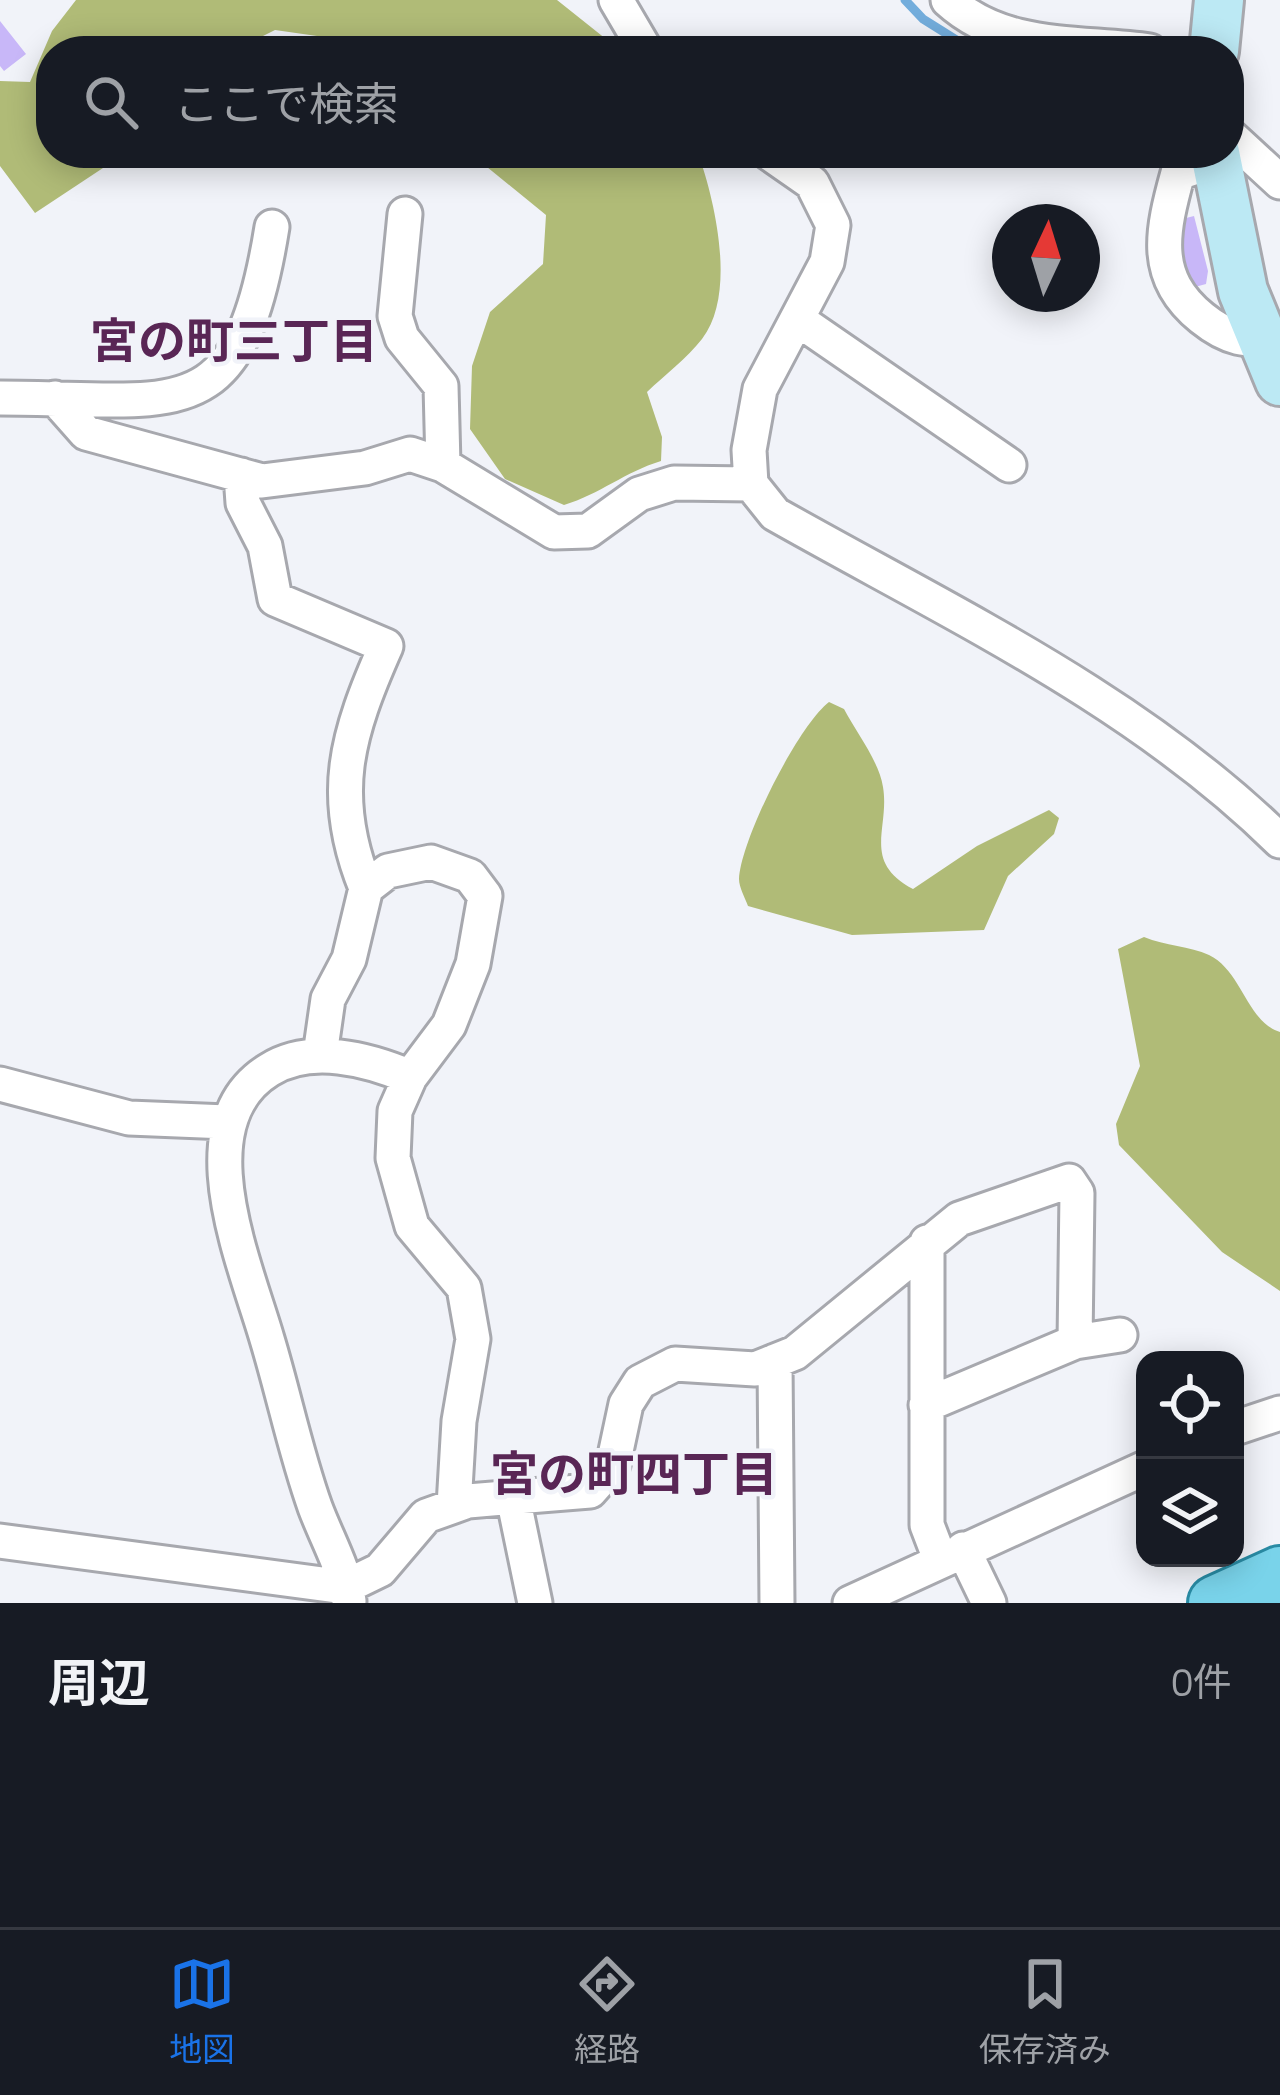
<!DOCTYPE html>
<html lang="ja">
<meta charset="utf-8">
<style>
body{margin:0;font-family:"Titillium Web","Noto Sans JP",sans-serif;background:#20242c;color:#f1f3f6}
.controls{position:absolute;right:36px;bottom:36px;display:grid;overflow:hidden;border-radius:24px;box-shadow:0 6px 30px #0003}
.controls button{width:108px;height:108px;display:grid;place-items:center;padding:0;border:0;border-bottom:3px solid #363941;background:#171b24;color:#f1f3f6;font:60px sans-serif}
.compass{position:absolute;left:992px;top:204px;width:108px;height:108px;border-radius:50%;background:#171b24;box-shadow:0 6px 30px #0003;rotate:4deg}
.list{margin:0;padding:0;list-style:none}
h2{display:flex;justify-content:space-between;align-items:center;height:156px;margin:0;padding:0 48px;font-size:51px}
h2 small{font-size:39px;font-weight:400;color:#9ea1a6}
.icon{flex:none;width:66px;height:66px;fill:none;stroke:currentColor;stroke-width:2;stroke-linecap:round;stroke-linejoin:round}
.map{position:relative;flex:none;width:1280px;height:1603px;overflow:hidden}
.search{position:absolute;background:#171b24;box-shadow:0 6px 30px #0003;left:36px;right:36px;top:36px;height:132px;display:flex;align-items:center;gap:30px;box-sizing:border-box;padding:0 42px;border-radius:48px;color:#9ea1a6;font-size:45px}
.sheet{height:324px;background:#171b24}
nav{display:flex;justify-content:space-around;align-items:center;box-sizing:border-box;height:168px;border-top:3px solid #363941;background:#171b24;font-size:33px;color:#9ea1a6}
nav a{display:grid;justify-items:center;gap:6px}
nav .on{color:#1a73e8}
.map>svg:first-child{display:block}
</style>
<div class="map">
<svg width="1280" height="1603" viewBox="0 0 1280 1603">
<rect width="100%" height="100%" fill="#f1f3f9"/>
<path fill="#b0bb77" d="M76,0H557L621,51H386L373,44L275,30L233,51H51V153H114L103,168L35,213L0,166V81L30,82L52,31Z
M479,153H698C715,201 737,294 702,339C687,358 665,375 647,392L662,437L661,461C625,472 600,494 564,505L505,479L470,429L472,366L490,312L543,264L546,215L487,167Z
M829,702L844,709C856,732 879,761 883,787C890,829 861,861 913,889L977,846L1049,810L1059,818L1054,834L1008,876L984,930L852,935L748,906C745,898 739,887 739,879C741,839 798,726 829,702Z
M1144,937C1165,946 1190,946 1209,955C1242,971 1247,1022 1280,1032V1291L1222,1252L1119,1145L1116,1124L1140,1066L1118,949Z"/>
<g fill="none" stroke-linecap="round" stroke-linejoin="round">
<path stroke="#73addc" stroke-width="9" d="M905,0L923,19L974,51"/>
</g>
<path fill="#c8b7f8" d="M0,21L26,54L4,71L0,66Z
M349,153H409V164L349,160Z
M1194,216L1208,271L1206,284L1191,288L1174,221Z"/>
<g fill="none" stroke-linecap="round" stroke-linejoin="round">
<defs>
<path id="street" d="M616,0L646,51
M948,0C1004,51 1079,41 1150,51
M1229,135L1280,182
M769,153L812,183L833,225L827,262L760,389L749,450L751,484L775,514C948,612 1137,700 1280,841
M1215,161L1178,173C1162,231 1151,277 1202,318C1228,339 1246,342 1280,338
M405,214L395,316L402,338L441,386L443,465
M797,319L1009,465
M0,398C177,398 239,433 272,227
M55,398L86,433L262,481L365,468L410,454L443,465L554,532L588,531L639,494L674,483L751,484
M241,475L243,503L265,546L275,599L386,646C347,734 328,795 366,888
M320,1055L328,999L349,959L366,888L388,871L431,862L470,876L485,896L473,964L449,1025L410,1077L395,1111L393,1158L412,1226L464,1288L473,1339L459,1421L454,1506
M0,1084L129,1118L227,1122
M927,1242V1525L940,1559
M775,1361L777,1603
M926,1405L1075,1342L1120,1335
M1235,1428L1280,1413
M513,1497L535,1603
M0,1541L345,1587L380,1570L426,1516L468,1501L590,1491L613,1465L626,1404L640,1382L675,1364L755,1369L795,1353L959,1219L1069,1181L1077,1193L1075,1342
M963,1549L989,1603
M349,1601C345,1570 326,1537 315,1507C295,1451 284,1395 267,1339C245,1263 183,1123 269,1070C310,1044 368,1059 410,1077
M850,1603L1145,1468"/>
<path id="secondary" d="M1214,51L1219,0
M1215,153L1243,291L1280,381"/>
<path id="primary" d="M1216,1603L1280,1574"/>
</defs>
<use href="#street" stroke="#a7a8ae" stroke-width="39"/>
<use href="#secondary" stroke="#a7a8ae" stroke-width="54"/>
<use href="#primary" stroke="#298ba4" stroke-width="60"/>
<use href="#street" stroke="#fff" stroke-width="33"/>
<use href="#secondary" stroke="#bce9f4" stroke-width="48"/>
<use href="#primary" stroke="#79d3ea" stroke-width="54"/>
</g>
<g text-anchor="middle" stroke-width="9" stroke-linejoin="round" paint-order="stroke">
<g font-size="48" font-weight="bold" fill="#592655" stroke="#f1f3f9">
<text x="234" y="358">宮の町三丁目</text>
<text x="634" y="1491">宮の町四丁目</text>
</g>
</g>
</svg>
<div class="controls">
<button><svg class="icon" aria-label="locate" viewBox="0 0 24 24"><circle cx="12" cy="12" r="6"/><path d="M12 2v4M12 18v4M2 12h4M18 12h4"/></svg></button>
<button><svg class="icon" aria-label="layers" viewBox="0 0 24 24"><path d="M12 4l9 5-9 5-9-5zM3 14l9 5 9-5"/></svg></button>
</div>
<svg class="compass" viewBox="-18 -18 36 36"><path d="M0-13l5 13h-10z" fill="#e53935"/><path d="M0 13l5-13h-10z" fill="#9ea1a6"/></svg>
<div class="search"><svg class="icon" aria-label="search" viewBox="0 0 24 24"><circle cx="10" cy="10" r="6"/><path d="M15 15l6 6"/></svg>ここで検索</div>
</div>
<section class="sheet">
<h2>周辺<small>0件</small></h2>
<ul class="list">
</ul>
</section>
<nav>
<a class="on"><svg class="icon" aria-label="map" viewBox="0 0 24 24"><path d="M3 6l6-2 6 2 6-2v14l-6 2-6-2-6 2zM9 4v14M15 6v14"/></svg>地図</a>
<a><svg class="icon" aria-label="directions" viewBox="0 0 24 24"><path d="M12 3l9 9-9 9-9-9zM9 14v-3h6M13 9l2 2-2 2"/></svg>経路</a>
<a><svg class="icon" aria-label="saved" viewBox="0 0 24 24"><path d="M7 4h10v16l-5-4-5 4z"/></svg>保存済み</a>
</nav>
